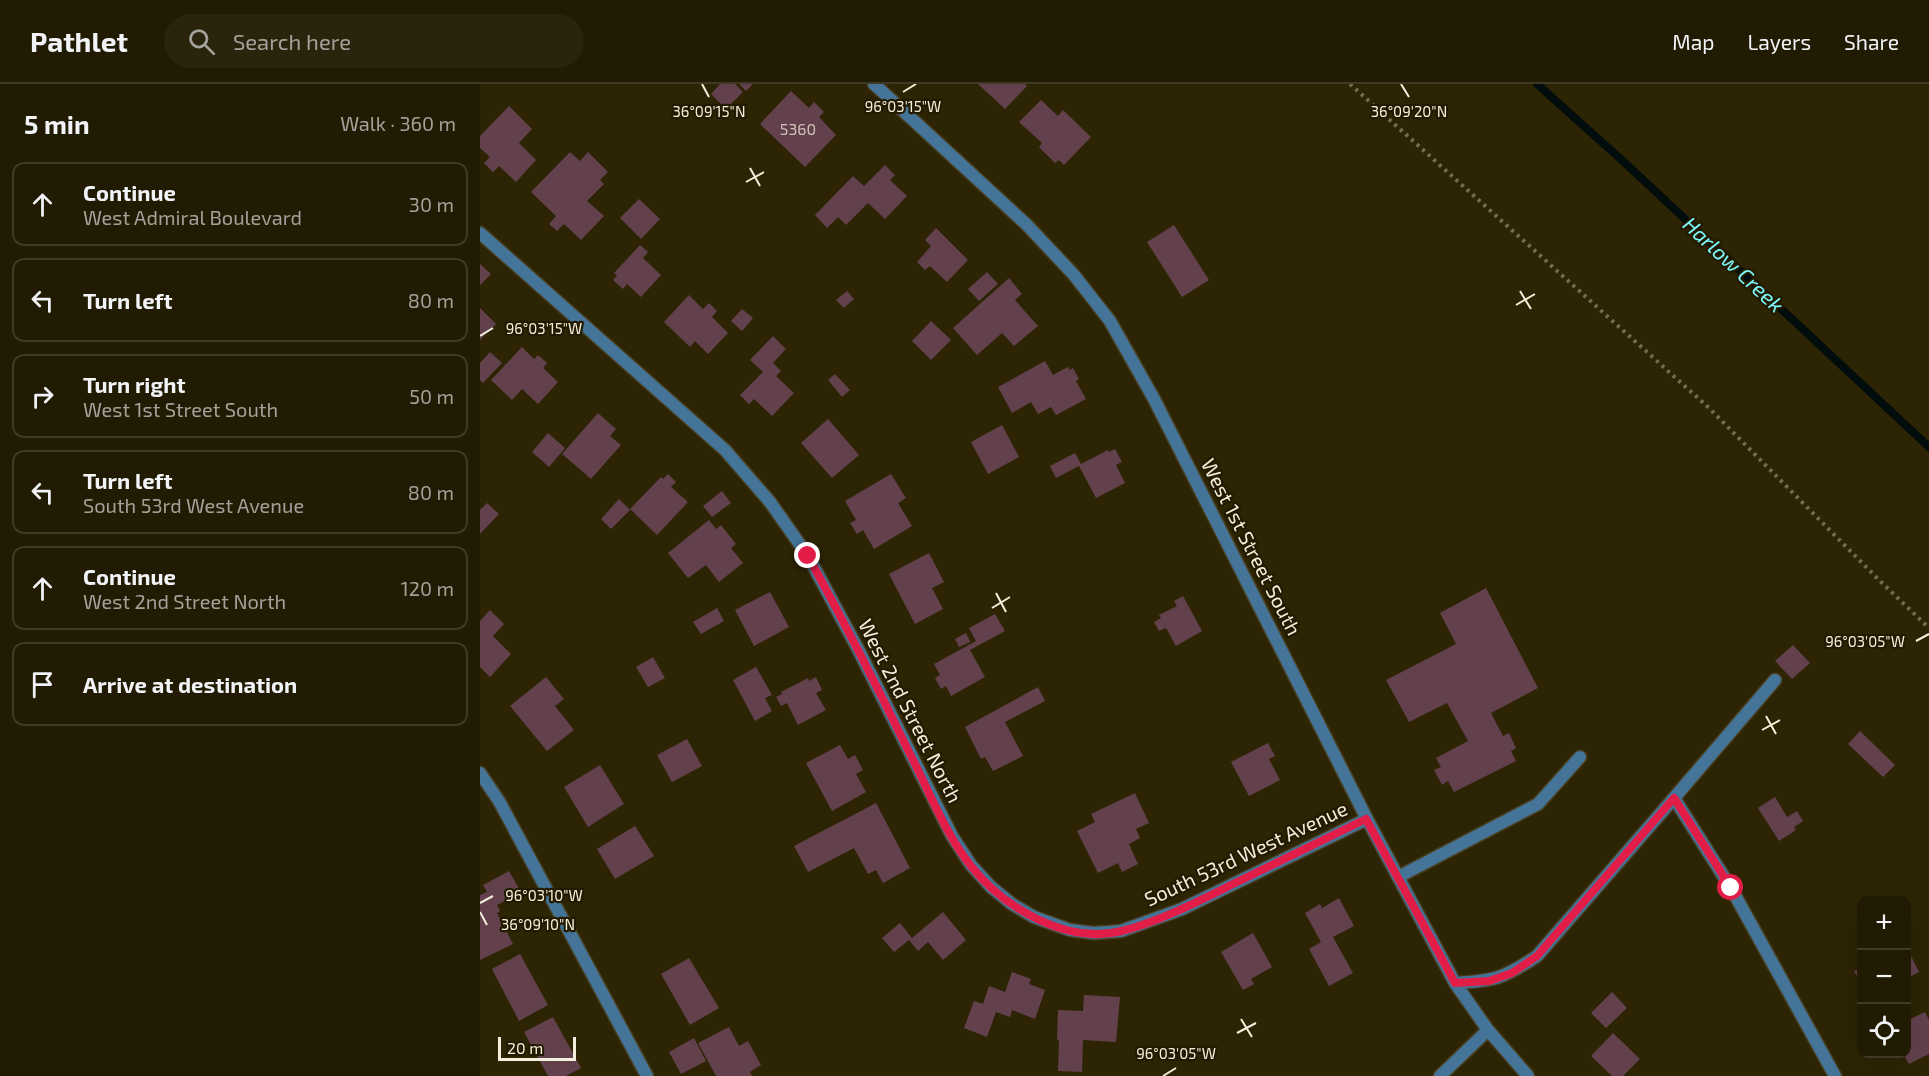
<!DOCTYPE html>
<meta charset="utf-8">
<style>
body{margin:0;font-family:"Exo 2",sans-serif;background:#2a240d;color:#f1f3f6}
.controls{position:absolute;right:18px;bottom:18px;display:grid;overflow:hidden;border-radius:12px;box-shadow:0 6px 24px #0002}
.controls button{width:54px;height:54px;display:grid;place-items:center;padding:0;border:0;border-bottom:2px solid #3f3925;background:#221b03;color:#f1f3f6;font:30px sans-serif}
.scale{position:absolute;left:18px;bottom:15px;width:78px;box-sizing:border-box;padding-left:6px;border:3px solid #f4eedc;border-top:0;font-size:16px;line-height:21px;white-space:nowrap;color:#f4eedc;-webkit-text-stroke:4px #231a00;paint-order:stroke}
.stop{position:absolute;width:18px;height:18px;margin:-14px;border:4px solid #e11d48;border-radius:50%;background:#fff}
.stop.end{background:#e11d48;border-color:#fff;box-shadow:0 2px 6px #0008}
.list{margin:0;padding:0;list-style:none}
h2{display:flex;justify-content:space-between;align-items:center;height:78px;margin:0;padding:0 24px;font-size:26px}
h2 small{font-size:20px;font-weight:400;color:#a2a19a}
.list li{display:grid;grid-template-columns:39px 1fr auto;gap:18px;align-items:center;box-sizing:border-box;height:84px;margin:0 12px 12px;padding:0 12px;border:2px solid #3f3925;border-radius:12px}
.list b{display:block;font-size:22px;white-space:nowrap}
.list p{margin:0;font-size:20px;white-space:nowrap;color:#a2a19a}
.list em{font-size:20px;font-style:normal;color:#a2a19a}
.icon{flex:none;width:33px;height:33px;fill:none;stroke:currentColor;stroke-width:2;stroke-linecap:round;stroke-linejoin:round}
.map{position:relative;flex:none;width:1449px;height:992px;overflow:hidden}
header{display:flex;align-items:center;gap:36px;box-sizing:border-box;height:84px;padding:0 30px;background:#221b03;border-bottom:2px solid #3f3925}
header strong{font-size:28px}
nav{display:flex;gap:33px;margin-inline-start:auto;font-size:21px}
.search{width:420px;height:54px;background:#2a240d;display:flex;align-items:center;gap:15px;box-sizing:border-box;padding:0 21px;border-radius:33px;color:#a2a19a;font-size:22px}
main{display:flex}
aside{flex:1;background:#221b03}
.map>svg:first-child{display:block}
</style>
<header>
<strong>Pathlet</strong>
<div class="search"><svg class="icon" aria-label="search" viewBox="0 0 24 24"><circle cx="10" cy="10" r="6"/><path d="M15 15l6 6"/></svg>Search here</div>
<nav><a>Map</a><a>Layers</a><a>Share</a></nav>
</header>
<main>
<aside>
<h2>5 min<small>Walk · 360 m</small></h2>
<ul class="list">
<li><svg class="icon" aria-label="ahead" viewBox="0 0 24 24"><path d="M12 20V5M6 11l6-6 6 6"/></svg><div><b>Continue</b><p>West Admiral Boulevard</p></div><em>30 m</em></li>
<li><svg class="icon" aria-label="left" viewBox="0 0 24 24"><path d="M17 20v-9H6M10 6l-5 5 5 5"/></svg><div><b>Turn left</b></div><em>80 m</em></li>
<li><svg class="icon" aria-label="right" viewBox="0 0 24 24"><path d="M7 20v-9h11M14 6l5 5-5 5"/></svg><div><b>Turn right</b><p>West 1st Street South</p></div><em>50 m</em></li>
<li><svg class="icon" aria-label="left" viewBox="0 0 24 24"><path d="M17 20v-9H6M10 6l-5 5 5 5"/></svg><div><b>Turn left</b><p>South 53rd West Avenue</p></div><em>80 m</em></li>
<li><svg class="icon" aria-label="ahead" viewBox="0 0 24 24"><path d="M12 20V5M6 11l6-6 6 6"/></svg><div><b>Continue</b><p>West 2nd Street North</p></div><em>120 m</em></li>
<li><svg class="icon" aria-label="arrive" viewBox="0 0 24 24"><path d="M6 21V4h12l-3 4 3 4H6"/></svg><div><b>Arrive at destination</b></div></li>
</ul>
</aside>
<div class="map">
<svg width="1449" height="992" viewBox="0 0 1449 992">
<rect width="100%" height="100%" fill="#2d2404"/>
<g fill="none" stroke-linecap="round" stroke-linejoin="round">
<path stroke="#010d0d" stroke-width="8" d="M1057,0L1144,78L1449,363"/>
</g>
<path fill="#62414d" d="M240,0H255L263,8L246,25L231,10Z
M259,0H273L266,7Z
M498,0H545L547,2L525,25Z
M311,7L329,24L334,18L344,28L339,33L356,51L325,83L280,40Z
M561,16L578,32L583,26L611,53L584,81L579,76L575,79L559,63L562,59L539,38Z
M29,22L52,45L39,59L56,76L36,98L19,82L13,88L4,79L10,73L0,64V52Z
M90,68L100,77L108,68L128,88L120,96L124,100L107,117L124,132L101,156L84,140L77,147L69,140L76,132L51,108Z
M405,81L415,91L410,96L427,112L405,135L388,119L366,141L358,133L347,144L335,131L373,92L384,102Z
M159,115L180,135L161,155L140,134Z
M694,141L729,196L702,213L667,158Z
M456,144L488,176L467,198L450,182L445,186L437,178L451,162L445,156Z
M160,161L168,168L163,174L181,191L161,213L147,200L143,205L133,196L137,192L134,189Z
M0,180L11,190L0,201Z
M507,188L518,200L499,217L488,205Z
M529,194L542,210L535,216L558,242L534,262L522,249L497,271L473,244Z
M367,207L374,215L364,224L356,216Z
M209,211L223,225L229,219L237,227L232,233L248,249L228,270L215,257L210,263L184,238Z
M0,224L16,240L0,256Z
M262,225L273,234L262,247L251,237Z
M451,237L471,256L451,276L432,257Z
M293,252L306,265L293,279L301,287L296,292L314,309L292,332L274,315L269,320L260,311L283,288L270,276Z
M42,263L54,275L58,271L67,279L63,284L78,298L58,320L42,305L32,316L11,296Z
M10,268L22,279L3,299L0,296V279Z
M565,277L573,291L588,283L590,286L593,284L599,295L596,297L606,315L576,331L571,323L558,330L551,318L532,329L518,303Z
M355,290L370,306L362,313L348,296Z
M118,329L136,345L130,352L141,361L111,395L82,370Z
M348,335L379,371L352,394L321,359Z
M522,341L539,373L508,390L491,358Z
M68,349L85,364L69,383L52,368Z
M635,365L642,378L636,381L645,399L616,414L599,382L576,394L570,382L595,369L601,380L628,366L629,368Z
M188,390L196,398L191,403L208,418L177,451L150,425L181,393L183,395Z
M411,390L426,414L418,419L432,442L394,465L383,446L377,450L370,439L376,436L365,417Z
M242,407L251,419L232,433L223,422Z
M139,415L150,426L131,445L121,435Z
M7,419L19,430L0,450V426Z
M229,436L236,445L241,441L256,460L251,464L263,479L239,498L226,481L208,494L188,469Z
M449,469L464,498L452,504L463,525L435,540L409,490Z
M1006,504L1058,604L1011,629L1023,652L1029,649L1036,664L1031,667L1036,677L974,708L968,697L962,701L954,686L961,683L956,674L988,657L967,619L929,638L906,596L976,560L960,529Z
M290,508L309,543L274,562L255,526Z
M703,512L722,547L696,562L686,544L679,547L674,538L681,534L679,531L697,522L694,517Z
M237,524L244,537L221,550L213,538Z
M10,526L24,540L13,552L31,570L10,593L0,583V537Z
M515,530L525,547L490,566L505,593L471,612L466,602L461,605L455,594L460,591L454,580L496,557L489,544Z
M486,549L490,558L479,563L475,555Z
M1313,561L1330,579L1312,595L1295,577Z
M173,573L185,594L168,603L156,583Z
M276,583L292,611L285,614L292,627L275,637L253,596Z
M66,593L84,615L75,622L94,646L67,667L30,622Z
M336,593L342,606L336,609L346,626L318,641L307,619L301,622L296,613L302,610L301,608L328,594L329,597Z
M558,603L565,617L525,638L543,672L513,687L505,673L501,675L485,643Z
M1380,647L1415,681L1403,693L1368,660Z
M207,655L222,682L192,698L177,671Z
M788,659L795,672L789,675L800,696L769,712L751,678Z
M360,661L368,675L375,671L383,686L376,690L386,708L352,727L326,679Z
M120,681L144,720L108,743L84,703Z
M655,709L669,739L656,745L660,754L649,760L658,780L642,788L638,779L618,789L597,747L615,738L611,730Z
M1295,713L1307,733L1317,727L1323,737L1314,743L1316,746L1299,757L1278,724Z
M396,719L430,784L403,799L396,786L388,790L374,764L328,788L314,762Z
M155,742L174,772L135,795L117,765Z
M29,787L41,808L17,821L20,827L17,829L33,860L0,876V811L7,808L3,801Z
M859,814L874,842L853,853L873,889L849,902L829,865L841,858L825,829L840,820L842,824Z
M463,828L486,856L463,876L448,858L438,867L429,856L414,868L402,854L420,839L432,854Z
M773,849L792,883L771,895L774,900L763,906L741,868Z
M40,870L68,921L39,937L12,885Z
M1431,872L1439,888L1426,895V874Z
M209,874L239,924L210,941L181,890Z
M1382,883V901L1374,887Z
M532,888L551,895L549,900L565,906L555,935L532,926L530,933L516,928L507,953L484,944L494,917L503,920L509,902L525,908Z
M1132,908L1147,924L1126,944L1111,929Z
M604,911L640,913L636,958L603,956L602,988L578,987L579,956H577L578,926L603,927Z
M1445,928L1449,936V970L1429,980L1423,970H1426V937Z
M73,933L101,984L86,992H68L44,948Z
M249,943L259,962L268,957L281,981L270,988L272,992H236L218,959Z
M1133,949L1160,975L1143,992H1132L1111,972Z
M214,954L226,977L201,990L189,968Z"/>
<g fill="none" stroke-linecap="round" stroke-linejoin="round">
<defs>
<path id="service" d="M1194,714L1295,596
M918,793L1058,720L1100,673
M960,992L1008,946"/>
<path id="minor" d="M394,0L547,141L594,191L630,237L674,315L887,735L975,899L1008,946L1048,992
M0,149L245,366L290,418L328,472L379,567L472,752L491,781L511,803L532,820L554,833L590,846L614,849L641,847L702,825L887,735
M0,689L19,717L167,992
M975,899C1015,897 1024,894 1057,872L1194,714L1251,804L1355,992"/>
</defs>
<use href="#service" stroke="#494022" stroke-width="15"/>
<use href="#minor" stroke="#494022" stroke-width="15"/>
<path stroke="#756d52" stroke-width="4" stroke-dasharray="3 4.5" stroke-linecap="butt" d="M870,0L1229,324L1398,495L1449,544"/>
<use href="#service" stroke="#447498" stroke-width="12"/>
<use href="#minor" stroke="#447498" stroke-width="12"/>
</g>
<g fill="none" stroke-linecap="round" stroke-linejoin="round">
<path stroke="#e11d48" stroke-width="8" d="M328,472C363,536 396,600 428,666C448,704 464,748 491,782C524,824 587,861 642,847C680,837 717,818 751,801C796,779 841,757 886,735L975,899L1009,897L1032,889L1057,872L1194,714L1251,804"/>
</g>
<path fill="none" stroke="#f4eedc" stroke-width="2" d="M222,0L229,13M921,0L929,13M423,8L436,0M270,84L280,102M266,98L284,88M1040,207L1051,225M1036,221L1055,210M0,252L13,244M516,509L526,528M512,524L530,513M1436,557L1449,550M1286,632L1296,650M1282,646L1300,636M0,819L13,812M0,828L7,841M761,935L772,953M757,949L776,939M683,992L696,984"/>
<g text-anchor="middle" stroke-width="4.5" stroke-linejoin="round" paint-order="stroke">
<g font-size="16" fill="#d0c3b8">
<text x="318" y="51">5360</text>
</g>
<g font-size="20" fill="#f4eedc" stroke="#231a00">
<text transform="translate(771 463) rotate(63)" y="7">West 1st Street South</text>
<text transform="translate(430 627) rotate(63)" y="7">West 2nd Street North</text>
<text transform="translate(766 770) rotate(-25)" y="7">South 53rd West Avenue</text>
</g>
<g font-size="21" font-style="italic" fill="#7dfbfe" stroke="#231a00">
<text transform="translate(1253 181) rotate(43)" y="7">Harlow Creek</text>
</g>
</g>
<g font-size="15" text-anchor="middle" fill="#f4eedc" stroke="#231a00" stroke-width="4.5" stroke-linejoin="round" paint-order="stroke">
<text x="423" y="28">96°03'15"W</text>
<text x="229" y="33">36°09'15"N</text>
<text x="929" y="33">36°09'20"N</text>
<text x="64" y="250">96°03'15"W</text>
<text x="1385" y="563">96°03'05"W</text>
<text x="64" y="817">96°03'10"W</text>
<text x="58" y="846">36°09'10"N</text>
<text x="696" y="975">96°03'05"W</text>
</g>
</svg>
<div class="controls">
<button>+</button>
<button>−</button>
<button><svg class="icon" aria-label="locate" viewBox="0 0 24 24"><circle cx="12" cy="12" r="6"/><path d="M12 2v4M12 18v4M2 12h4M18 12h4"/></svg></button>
</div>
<div class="scale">20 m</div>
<div class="stop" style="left:1251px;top:804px"></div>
<div class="stop end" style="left:328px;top:472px"></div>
</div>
</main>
